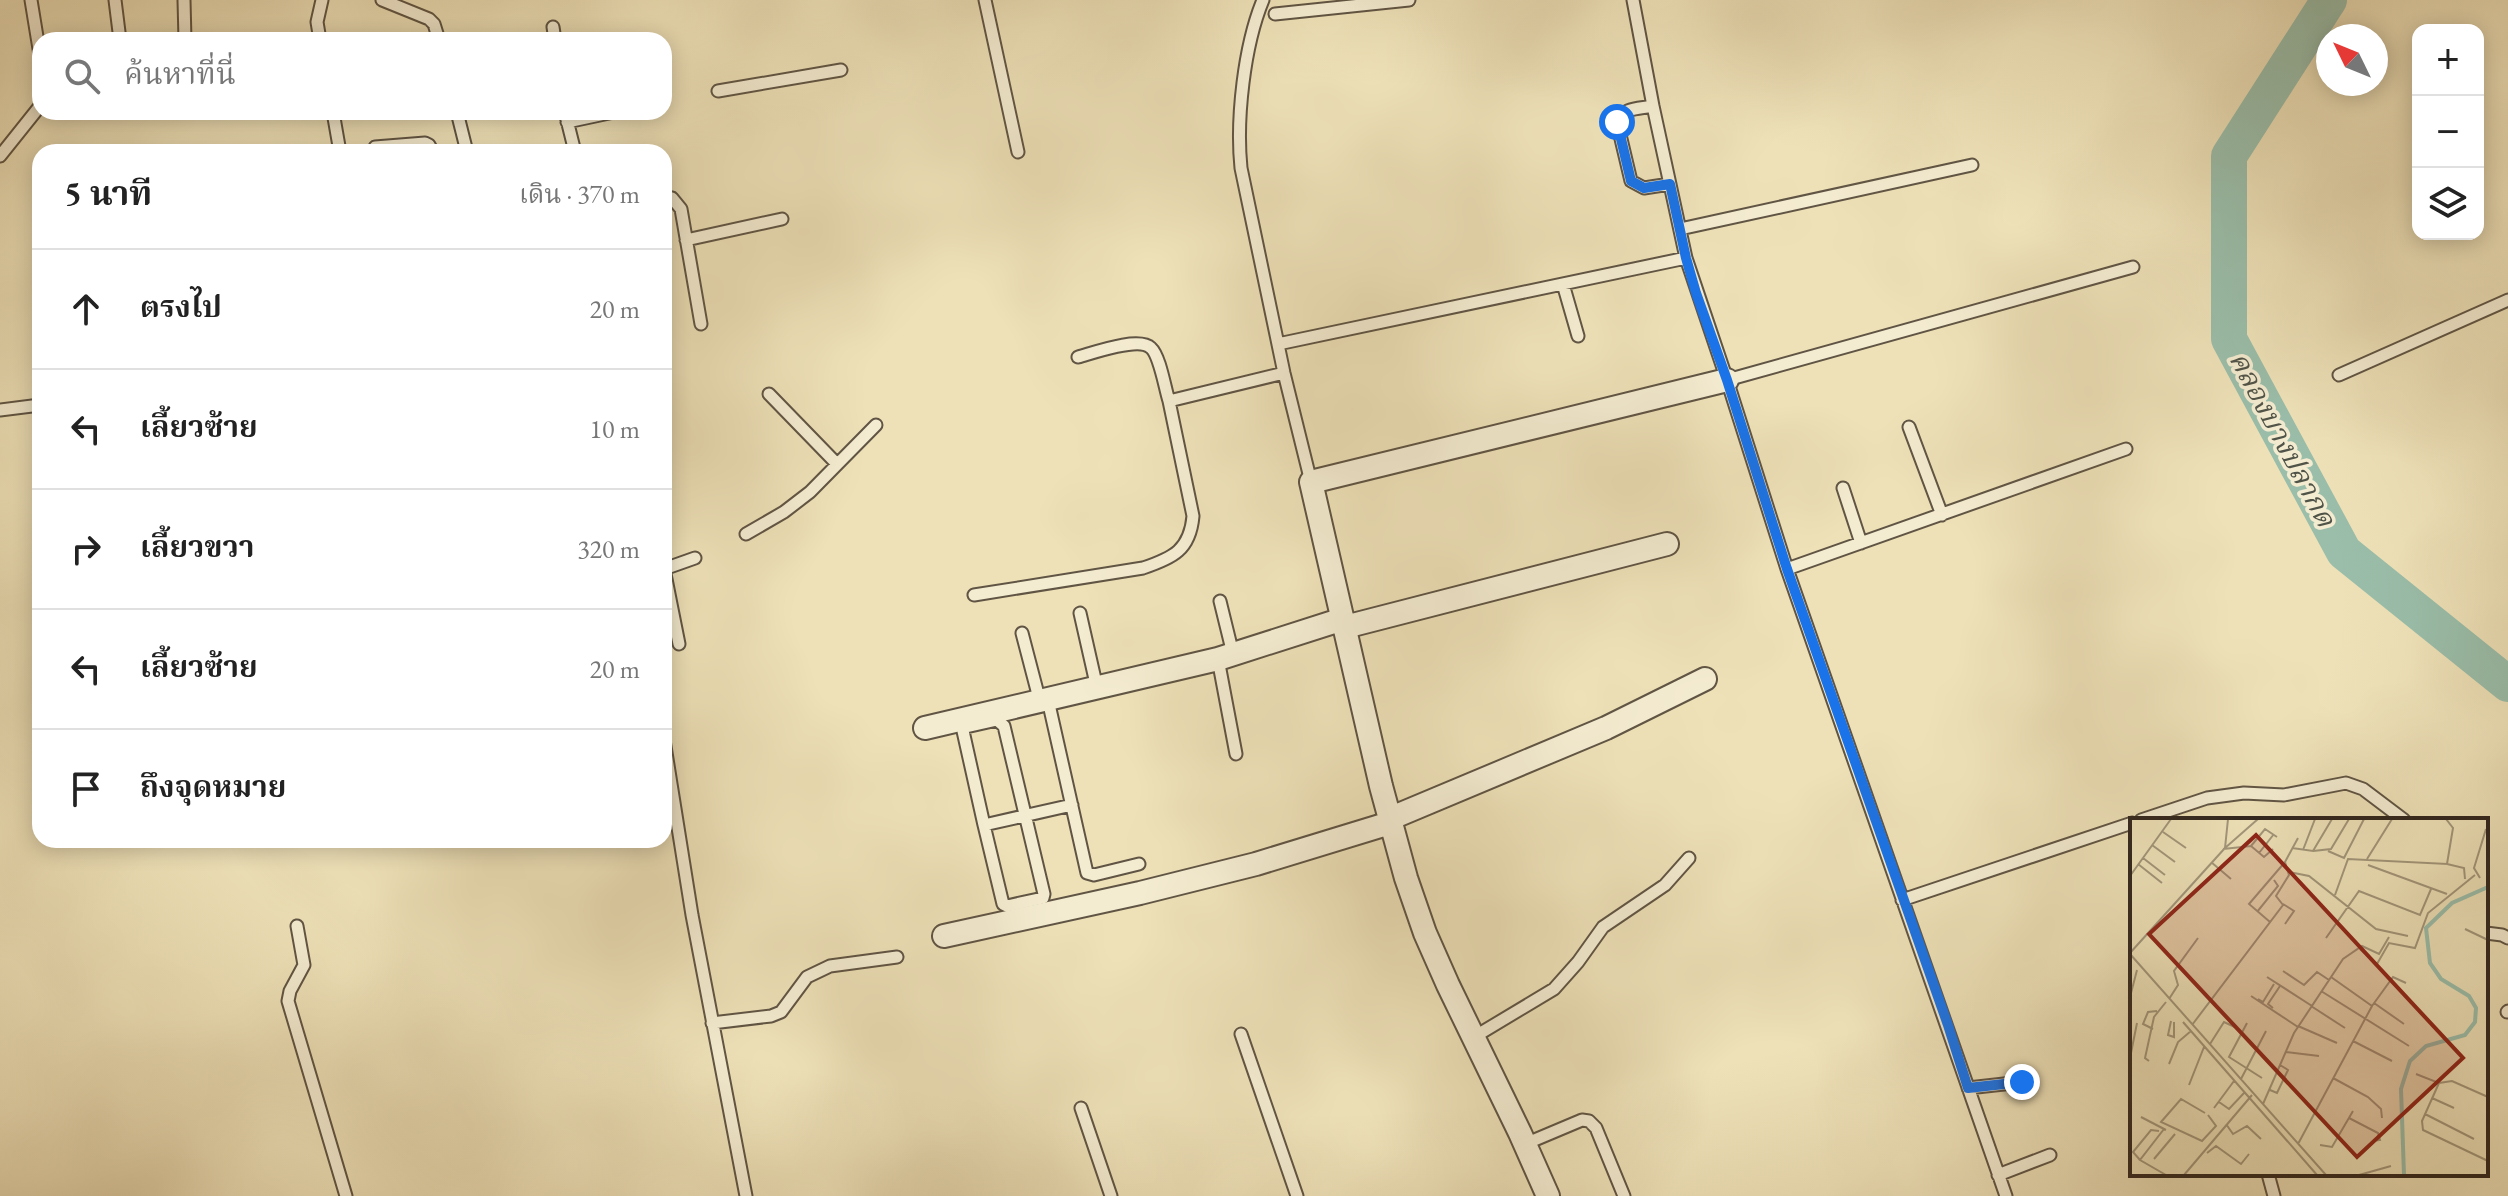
<!DOCTYPE html>
<html lang="th">
<meta charset="utf-8">
<style>
body{margin:0;font-family:"EB Garamond","Noto Serif Thai",serif;background:#f6f6f6;color:#222}
.controls{position:absolute;right:24px;top:24px;display:grid;overflow:hidden;border-radius:16px;box-shadow:0 4px 20px #0003}
.controls button{width:72px;height:72px;display:grid;place-items:center;padding:0;border:0;border-bottom:2px solid #e0e0e0;background:#fff;color:#222;font:40px sans-serif}
.compass{position:absolute;left:2316px;top:24px;width:72px;height:72px;border-radius:50%;background:#fff;box-shadow:0 4px 20px #0003;rotate:313deg}
.stop{position:absolute;width:24px;height:24px;margin:-18px;border:6px solid #1a73e8;border-radius:50%;background:#fff}
.stop.end{background:#1a73e8;border-color:#fff;box-shadow:0 2px 8px #0008}
.list{margin:0;padding:0;list-style:none}
h2{display:flex;justify-content:space-between;align-items:center;height:104px;margin:0;padding:0 32px;font-size:34px}
h2 small{font-size:26px;font-weight:400;color:#767676}
.list li{display:grid;grid-template-columns:52px 1fr auto;gap:24px;align-items:center;box-sizing:border-box;height:120px;padding:0 32px;border-top:2px solid #e0e0e0}
.list b{display:block;font-size:30px;white-space:nowrap}
.list em{font-size:26px;font-style:normal;color:#767676}
.icon{flex:none;width:44px;height:44px;fill:none;stroke:currentColor;stroke-width:2;stroke-linecap:round;stroke-linejoin:round}
.map{position:relative;flex:none;width:2508px;height:1196px;overflow:hidden}
.search{position:absolute;background:#fff;box-shadow:0 4px 20px #0003;left:32px;top:32px;width:640px;height:88px;display:flex;align-items:center;gap:20px;box-sizing:border-box;padding:0 28px;border-radius:24px;color:#767676;font-size:30px}
.panel{position:absolute;background:#fff;box-shadow:0 4px 20px #0003;left:32px;top:144px;width:640px;height:704px;border-radius:24px}
.map>svg:first-child{display:block}
</style>
<div class="map">
<svg width="2508" height="1196" viewBox="0 0 2508 1196">
<rect width="100%" height="100%" fill="#eee1b8"/>
<filter id="stains"><feTurbulence type="fractalNoise" baseFrequency=".0025" numOctaves="4"/><feColorMatrix values="0 0 0 0 .2 0 0 0 0 .09 0 0 0 0 .02 0 0 0 .5 -.17"/></filter>
<radialGradient id="worn" r=".72"><stop offset=".6" stop-color="#630" stop-opacity="0"/><stop offset="1" stop-color="#630" stop-opacity=".3"/></radialGradient>
<g fill="none" stroke-linecap="round" stroke-linejoin="round">
<path stroke="#9abeaa" stroke-width="36" d="M2329,0L2229,156V339L2344,552L2508,684"/>
<defs>
<path id="service" d="M31,0L40,55
M115,0L120,40
M184,0L185,40
M382,0L429,19L434,24L439,40
M985,0L1018,152
M1263,0C1244,46 1236,119 1241,168L1284,373L1311,482
M1633,0L1653,106L1686,258
M1275,14L1409,0
M553,27L555,40
M320,40L317,22L322,0
M718,91L841,70
M1653,106C1639,109 1623,107 1617,122L1631,181L1644,188L1670,184
M333,112L340,152
M457,112L467,152
M565,112L575,152
M567,122L614,112
M375,147L425,143L429,145L433,152
M0,156L40,106
M664,197L672,198L681,209L701,324
M1680,229L1972,165
M686,240L782,219
M1563,284L1578,336
M1278,344L1686,258L1727,380L1787,569L2006,1196
M1078,357C1093,353 1139,336 1151,348C1160,356 1165,389 1169,401
M2339,375L2508,300
M1727,380L2133,267
M769,394L837,464
M0,410L40,405
M1909,427L1942,515
M1843,488L1861,543
M746,534L784,512L810,492L876,425
M664,569L679,644
M664,569L695,558
M1787,569L2126,449
M974,595L1143,568C1173,558 1190,550 1193,516L1169,401L1284,373
M1220,601L1233,654
M1080,613L1097,688
M1022,633L1040,702
M1218,659L1236,754
M1048,700L1087,873L1094,875L1139,864
M664,740L692,915L746,1196
M2141,820L2207,798L2244,793L2284,795L2346,783L2363,789L2404,820
M984,825L963,731L966,727L997,720L1004,726L1044,894L1043,898L1007,906L1003,904L984,825L1072,805
M1902,900L2132,823
M297,926L304,965L290,991L288,1001L346,1196
M2486,933L2502,935L2508,938
M2507,1012L2508,1011
M712,1023L771,1016L781,1012L807,977L830,966L897,957
M1241,1034L1297,1196
M1474,1037L1554,989L1578,962L1603,927L1665,885L1689,858
M1968,1088L2022,1082
M1081,1108L1111,1196
M1525,1144L1582,1120L1589,1121L1596,1128L1624,1196
M2268,1174L2274,1196
M1998,1175L2050,1155"/>
<path id="minor" d="M1345,627L1667,544
M925,728L1218,659L1343,619
M1389,819L1606,728L1705,679
M944,936L1140,893L1256,864L1390,823
M1548,1196L1520,1133L1448,985L1425,933L1406,878L1381,786L1311,482L1727,380"/>
</defs>
<use href="#service" stroke="#605544" stroke-width="15"/>
<use href="#minor" stroke="#605544" stroke-width="26"/>
<use href="#service" stroke="#f4ecd1" stroke-width="11"/>
<use href="#minor" stroke="#f4ecd1" stroke-width="22"/>
</g>
<g fill="none" stroke-linecap="round" stroke-linejoin="round">
<path stroke="#1a73e8" stroke-width="10" d="M1617,122L1631,181L1644,188L1670,184L1686,258L1696,293L1727,380L1787,569L1948,1025L1968,1088L2022,1082"/>
</g>
<g text-anchor="middle" stroke-width="7" stroke-linejoin="round" paint-order="stroke">
<g font-size="28" font-style="italic" fill="#505448" stroke="#f4ecd1">
<text transform="translate(2283 439) rotate(62)" y="10">คลองบางปลากด</text>
</g>
</g>
<g transform="translate(2130 818)">
<rect width="358" height="358" fill="#eee1b8"/>
<path fill="none" stroke="#9abeaa" stroke-width="4" d="M274,357L271,271L280,243L296,228L335,217L345,204L346,190L339,178L311,161L300,145L296,110L322,85L358,69"/>
<path fill="none" stroke="#a2967a" stroke-width="2" d="M33,14L56,30M22,27L45,44M121,28L135,11L147,19M95,30L128,1M162,30L183,33L202,1M93,31L121,28L134,39L143,31M173,32L185,1M183,33L201,31L219,1M198,33L214,40L234,1M129,35L144,16M13,40L35,57M237,41L262,1M81,44L101,61M8,46L32,65M317,46L334,50L335,61M238,47L317,76M159,54L179,58L246,111L278,118M0,58L41,1M350,60L344,50L356,11M205,77L218,41L317,46L323,10L316,1M153,86L164,93L155,106M127,94L148,68L144,62M140,104L119,86L155,44M335,111L358,122M196,120L229,73L290,97L301,71M230,131L247,146L259,125L285,130L298,95L345,57M0,135L95,30L98,1M0,136L196,357M153,153L174,167L187,154L199,162M137,159L182,188M191,173L279,228M121,178L168,209M0,179L7,152M39,181L48,167L44,153L68,120M128,181L133,184L144,166M244,185L274,206M181,188L215,210M242,188L263,159L276,165M143,190L138,186L150,168M41,203L38,217L44,219V204M53,204L187,357M117,205L99,239L132,260M62,207L153,87L146,78L159,57L155,44L168,20M168,208L207,225M23,211L13,206L18,194L27,193M223,223L262,243M80,226L94,204L107,210M156,234L189,238M0,240L7,205M19,243L15,240L24,199L36,184M39,246L48,224L61,213M286,256L309,265L292,303L293,312L358,343M203,260L238,279L251,291L252,300M111,261L136,213M309,265L322,263L358,279M59,267L74,229M140,272L147,275L158,252L150,247M302,280L324,290M89,284L99,291L114,275M133,286L164,215L213,141L232,128L249,136L259,119M84,290L104,263M75,295L51,281L31,304L72,323L86,308L78,297M295,296L344,321M11,299L36,312M219,300L248,315L250,322L243,323M96,306L103,316L117,308L131,321M34,311L10,342L36,357M168,326L242,188L201,159M190,327L202,329L223,293M77,335L86,328L111,346L119,336M24,341L45,316M10,342L3,334L21,312L29,313M54,357L122,277M229,357L261,348"/>
<path fill="#8f2418" fill-opacity="0.15" stroke="#8f2418" stroke-width="4" d="M126,17L333,240L227,339L19,116Z"/>
<rect width="358" height="358" fill="none" stroke="#31261e" stroke-width="4"/>
</g>
<rect width="100%" height="100%" filter="url(#stains)"/>
<rect width="100%" height="100%" fill="url(#worn)"/>
</svg>
<div class="controls">
<button>+</button>
<button>−</button>
<button><svg class="icon" aria-label="layers" viewBox="0 0 24 24"><path d="M12 4l9 5-9 5-9-5zM3 14l9 5 9-5"/></svg></button>
</div>
<svg class="compass" viewBox="-18 -18 36 36"><path d="M0-13l5 13h-10z" fill="#e53935"/><path d="M0 13l5-13h-10z" fill="#767676"/></svg>
<div class="stop" style="left:1617px;top:122px"></div>
<div class="stop end" style="left:2022px;top:1082px"></div>
<div class="search"><svg class="icon" aria-label="search" viewBox="0 0 24 24"><circle cx="10" cy="10" r="6"/><path d="M15 15l6 6"/></svg>ค้นหาที่นี่</div>
<section class="panel">
<h2>5 นาที<small>เดิน · 370 m</small></h2>
<ul class="list">
<li><svg class="icon" aria-label="ahead" viewBox="0 0 24 24"><path d="M12 20V5M6 11l6-6 6 6"/></svg><div><b>ตรงไป</b></div><em>20 m</em></li>
<li><svg class="icon" aria-label="left" viewBox="0 0 24 24"><path d="M17 20v-9H6M10 6l-5 5 5 5"/></svg><div><b>เลี้ยวซ้าย</b></div><em>10 m</em></li>
<li><svg class="icon" aria-label="right" viewBox="0 0 24 24"><path d="M7 20v-9h11M14 6l5 5-5 5"/></svg><div><b>เลี้ยวขวา</b></div><em>320 m</em></li>
<li><svg class="icon" aria-label="left" viewBox="0 0 24 24"><path d="M17 20v-9H6M10 6l-5 5 5 5"/></svg><div><b>เลี้ยวซ้าย</b></div><em>20 m</em></li>
<li><svg class="icon" aria-label="arrive" viewBox="0 0 24 24"><path d="M6 21V4h12l-3 4 3 4H6"/></svg><div><b>ถึงจุดหมาย</b></div></li>
</ul>
</section>
</div>
